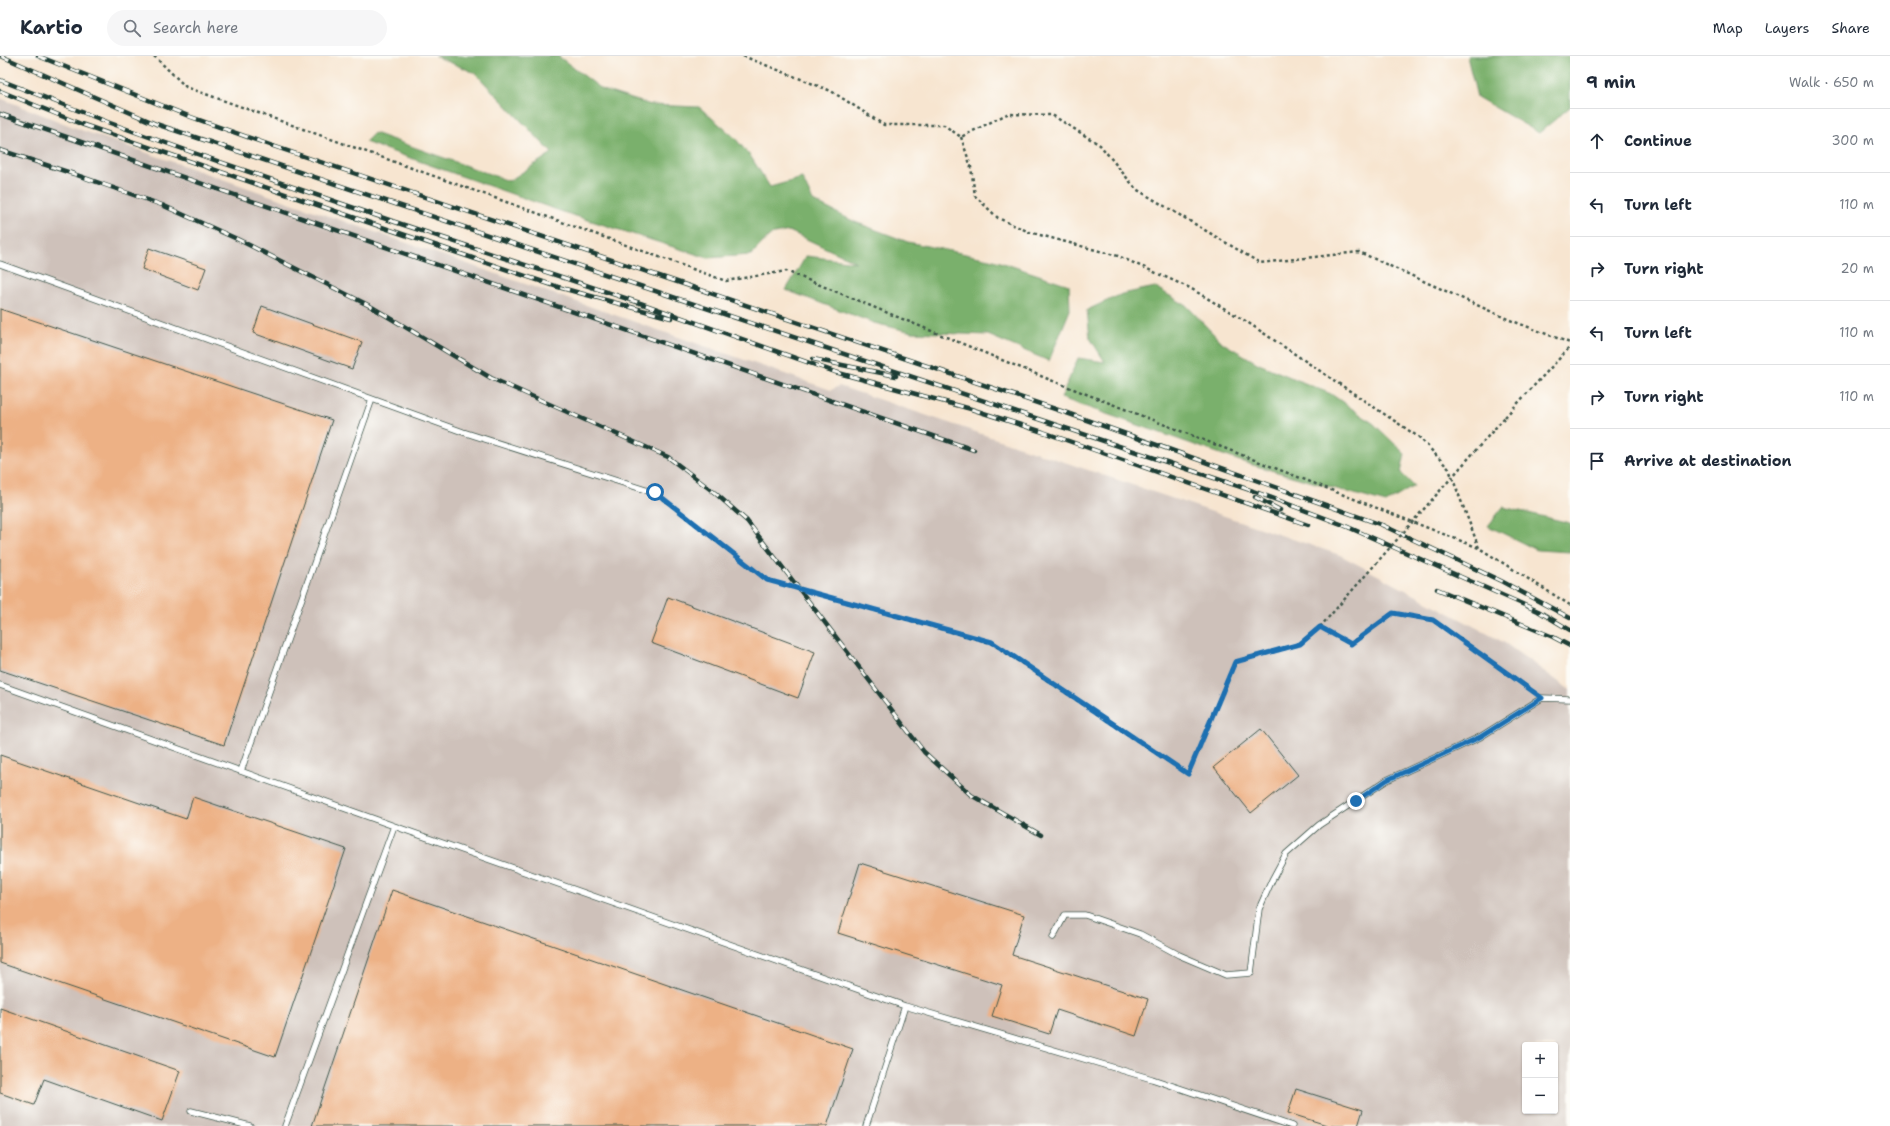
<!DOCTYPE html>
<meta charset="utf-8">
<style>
body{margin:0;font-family:"Shantell Sans",sans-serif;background:#f6f6f7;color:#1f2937}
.controls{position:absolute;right:12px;bottom:12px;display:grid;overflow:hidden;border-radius:4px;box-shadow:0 1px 3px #0004}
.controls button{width:36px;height:36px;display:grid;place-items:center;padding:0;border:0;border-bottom:1px solid #e0e1e3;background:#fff;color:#1f2937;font:20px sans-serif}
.stop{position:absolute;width:12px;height:12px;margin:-9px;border:3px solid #1f6fb2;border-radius:50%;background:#fff}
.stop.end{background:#1f6fb2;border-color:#fff;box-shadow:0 1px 4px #0008}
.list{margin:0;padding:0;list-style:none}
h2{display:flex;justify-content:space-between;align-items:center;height:52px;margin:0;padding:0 16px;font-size:17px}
h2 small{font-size:13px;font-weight:400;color:#747a83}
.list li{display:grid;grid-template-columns:26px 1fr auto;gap:12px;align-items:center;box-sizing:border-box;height:64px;padding:0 16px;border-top:1px solid #e0e1e3}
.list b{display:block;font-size:15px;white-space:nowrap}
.list em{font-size:13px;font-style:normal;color:#747a83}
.icon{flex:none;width:22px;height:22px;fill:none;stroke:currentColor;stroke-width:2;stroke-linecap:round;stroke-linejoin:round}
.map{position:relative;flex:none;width:1570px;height:1070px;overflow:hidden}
header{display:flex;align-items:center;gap:24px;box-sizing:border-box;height:56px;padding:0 20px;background:#fff;border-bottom:1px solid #e0e1e3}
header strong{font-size:19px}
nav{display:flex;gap:22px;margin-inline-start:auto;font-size:14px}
.search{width:280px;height:36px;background:#f6f6f7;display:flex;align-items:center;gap:10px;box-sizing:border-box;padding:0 14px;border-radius:22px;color:#747a83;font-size:15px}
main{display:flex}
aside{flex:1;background:#fff}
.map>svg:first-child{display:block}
</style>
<header>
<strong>Kartio</strong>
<div class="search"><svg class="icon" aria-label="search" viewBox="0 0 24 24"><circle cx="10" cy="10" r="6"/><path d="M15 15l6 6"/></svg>Search here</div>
<nav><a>Map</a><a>Layers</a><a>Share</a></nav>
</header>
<main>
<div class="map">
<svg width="1570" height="1070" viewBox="0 0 1570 1070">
<rect width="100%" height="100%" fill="#fdfcf7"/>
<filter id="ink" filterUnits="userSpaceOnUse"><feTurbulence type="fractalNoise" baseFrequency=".025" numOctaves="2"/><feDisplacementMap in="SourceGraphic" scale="8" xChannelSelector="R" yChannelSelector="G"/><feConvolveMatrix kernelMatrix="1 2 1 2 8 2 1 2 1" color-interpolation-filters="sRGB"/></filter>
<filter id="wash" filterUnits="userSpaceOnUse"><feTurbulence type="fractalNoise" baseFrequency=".012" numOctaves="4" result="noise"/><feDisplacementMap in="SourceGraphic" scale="16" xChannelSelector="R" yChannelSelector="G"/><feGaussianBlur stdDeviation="0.9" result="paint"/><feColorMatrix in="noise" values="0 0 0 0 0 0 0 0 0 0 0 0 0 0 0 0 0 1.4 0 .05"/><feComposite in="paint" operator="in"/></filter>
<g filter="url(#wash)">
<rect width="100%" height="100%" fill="#f7e5d0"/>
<path fill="#cec1ba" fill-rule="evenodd" d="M0,42L81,74L831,334L839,330L1340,499L1505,587L1570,634V1070H0ZM1525,989H1555V1055H1525Z"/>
<path fill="#7ab06c" stroke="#4c7650" d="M435,0H558L603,34L651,49L699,51L734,81L751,101L770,131L802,122L813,145L855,166L908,186L994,204L1069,229L1070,254L1049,305L988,279L912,276L874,267L786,234L806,200L856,206L789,175L770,179L751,199L708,202L560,155L365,86L374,77L509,125L552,97L475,17Z
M1467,0H1570V51L1539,77L1477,41Z
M1155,231L1187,250L1221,286L1259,308L1331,338L1374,368L1405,398L1401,417L1414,430L1386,447L1246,407L1061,342L1078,302L1105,306L1090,282L1087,254L1122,238Z
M1503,451L1570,467V496L1537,494L1488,470Z"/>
<g id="blocks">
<path fill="#edb185" d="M149,192L206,212L198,234L142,213Z
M262,250L362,286L352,313L253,277Z
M0,253L332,364L224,689L0,614Z
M668,541L815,596L798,642L651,587Z
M1261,673L1298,719L1251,757L1214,711Z
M0,699L186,763L193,741L346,793L275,1001L0,907Z
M860,807L1024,859L1012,899L1148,943L1136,980L1057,954L1049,978L992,960L1002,929L838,877Z
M392,834L853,993L827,1070H312Z
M0,952L180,1015L162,1065L44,1023L34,1049L0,1037Z
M1296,1033L1363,1054L1358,1070H1330L1288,1057Z"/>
</g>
</g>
<g filter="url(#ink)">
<use href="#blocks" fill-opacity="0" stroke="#3f564b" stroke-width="1"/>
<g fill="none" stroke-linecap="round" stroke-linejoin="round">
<defs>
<path id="service" d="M0,208L463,376L655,437
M0,629L394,770L905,950L1152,1023L1292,1070
M241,715L372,343
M1053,881L1065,859H1085L1140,878L1179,899L1226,919L1251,917L1259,853L1272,824L1286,798L1319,769L1387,724L1480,681L1542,642L1570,643
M191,1055L250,1070
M285,1070L394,770
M866,1070L905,950"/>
</defs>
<use href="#service" stroke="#3f564b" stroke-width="7"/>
<path stroke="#3f564b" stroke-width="2.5" stroke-dasharray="3 3" stroke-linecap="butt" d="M154,0L186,31L726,225L786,215L1048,323L1479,492L1570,549
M743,0L831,35L884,69H944L961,81L1007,58L1052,59L1100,89L1136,133L1260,207L1359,196L1510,264L1570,287
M961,81L971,111L975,140L998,162L1029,176L1118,200L1190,232L1247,266L1420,382L1449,413L1479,492
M1505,361L1570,291
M662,442L767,524L992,587L1188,718L1235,606L1300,588L1320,571L1351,588L1393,557L1433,564L1535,637"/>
<use href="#service" stroke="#fff" stroke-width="5.5"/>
<defs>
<path id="rail" d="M1,0L156,68L1071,374L1253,435L1341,468L1538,555L1570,574
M38,0L191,61L270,89L1064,356L1382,469L1501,525L1570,562
M0,24L110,67L194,97L395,166L643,248L835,316L971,353L1043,376L1308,469
M0,35L81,68L452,195L558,231L671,262
M0,58L974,394
M0,94L74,118L162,149L237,183L370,250L491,322L668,401L715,437L747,465L924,696L971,739L1041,779
M813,303L896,320
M1255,441L1280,454
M1437,533L1553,581L1570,590"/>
</defs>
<use href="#rail" stroke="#1f3d34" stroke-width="4.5"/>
<use href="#rail" stroke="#fdfcf7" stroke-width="3" stroke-dasharray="9" stroke-linecap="butt"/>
<path stroke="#3f564b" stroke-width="2.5" stroke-dasharray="3 3" stroke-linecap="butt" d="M1320,571L1505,361"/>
</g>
</g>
<g fill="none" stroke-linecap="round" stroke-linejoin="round" filter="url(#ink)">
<path stroke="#1f6fb2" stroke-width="5" d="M655,436L767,524L992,586L1188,718L1235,606L1300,588L1320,571L1351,588L1393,557L1433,564L1542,642L1480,681L1387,724L1356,745"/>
</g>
</svg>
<div class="controls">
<button>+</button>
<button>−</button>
</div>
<div class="stop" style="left:655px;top:436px"></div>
<div class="stop end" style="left:1356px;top:745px"></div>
</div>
<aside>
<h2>9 min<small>Walk · 650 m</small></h2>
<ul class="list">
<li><svg class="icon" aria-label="ahead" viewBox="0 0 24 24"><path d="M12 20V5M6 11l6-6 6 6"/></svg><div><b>Continue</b></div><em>300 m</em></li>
<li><svg class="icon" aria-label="left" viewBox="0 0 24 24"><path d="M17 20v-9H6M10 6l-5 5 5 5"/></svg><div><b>Turn left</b></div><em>110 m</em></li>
<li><svg class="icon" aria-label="right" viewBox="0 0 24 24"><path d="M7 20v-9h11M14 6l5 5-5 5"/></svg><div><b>Turn right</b></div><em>20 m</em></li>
<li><svg class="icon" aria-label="left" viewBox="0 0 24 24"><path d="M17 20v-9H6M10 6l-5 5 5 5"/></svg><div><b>Turn left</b></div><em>110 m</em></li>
<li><svg class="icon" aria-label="right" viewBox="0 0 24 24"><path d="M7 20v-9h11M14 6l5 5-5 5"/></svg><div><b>Turn right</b></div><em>110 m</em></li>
<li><svg class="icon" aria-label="arrive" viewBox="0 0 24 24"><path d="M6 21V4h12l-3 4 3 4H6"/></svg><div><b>Arrive at destination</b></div></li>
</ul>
</aside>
</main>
